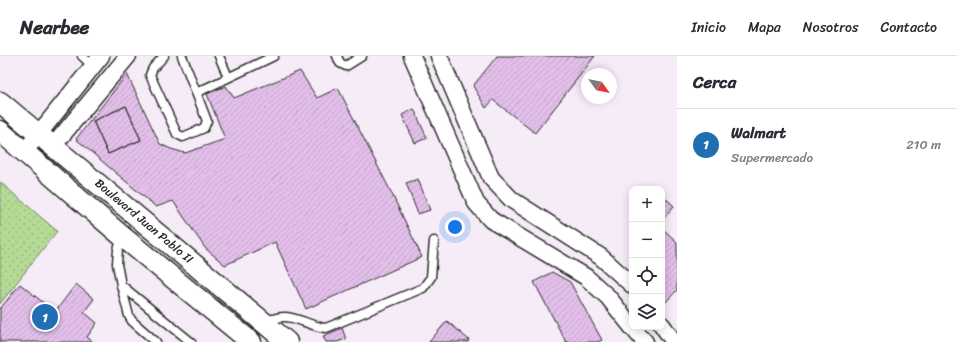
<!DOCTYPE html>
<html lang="es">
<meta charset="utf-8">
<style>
body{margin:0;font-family:Sriracha,sans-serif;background:#f7f7f7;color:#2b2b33}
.controls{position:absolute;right:12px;bottom:12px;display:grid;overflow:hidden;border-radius:8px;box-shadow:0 2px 10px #0003}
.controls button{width:36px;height:36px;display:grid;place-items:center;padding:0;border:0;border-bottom:1px solid #e1e1e2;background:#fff;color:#2b2b33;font:20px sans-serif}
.compass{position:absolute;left:581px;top:12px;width:36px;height:36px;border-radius:50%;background:#fff;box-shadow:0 2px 10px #0003;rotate:123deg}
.you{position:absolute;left:455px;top:171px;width:14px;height:14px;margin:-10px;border:3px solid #fff;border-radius:50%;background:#1a73e8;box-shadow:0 0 0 6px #1a73e833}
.badge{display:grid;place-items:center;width:26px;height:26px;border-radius:50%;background:#1f6fb2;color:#fff;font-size:13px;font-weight:700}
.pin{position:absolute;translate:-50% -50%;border:2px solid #fff;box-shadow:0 1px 4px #0006}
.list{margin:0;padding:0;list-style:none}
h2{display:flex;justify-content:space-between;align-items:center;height:52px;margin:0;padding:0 16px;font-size:17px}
h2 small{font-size:13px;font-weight:400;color:#7c7c81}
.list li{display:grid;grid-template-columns:26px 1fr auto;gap:12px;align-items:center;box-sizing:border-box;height:72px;padding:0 16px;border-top:1px solid #e1e1e2}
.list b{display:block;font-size:15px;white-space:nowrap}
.list p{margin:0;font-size:13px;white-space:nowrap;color:#7c7c81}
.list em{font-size:13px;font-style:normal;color:#7c7c81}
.icon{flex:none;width:22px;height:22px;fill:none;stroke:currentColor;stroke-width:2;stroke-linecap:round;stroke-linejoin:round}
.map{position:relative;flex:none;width:677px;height:286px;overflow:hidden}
header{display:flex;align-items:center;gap:24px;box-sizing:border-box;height:56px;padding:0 20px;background:#fff;border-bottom:1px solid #e1e1e2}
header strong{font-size:19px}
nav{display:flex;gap:22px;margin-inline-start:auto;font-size:14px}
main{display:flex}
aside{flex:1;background:#fff}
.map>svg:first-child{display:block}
</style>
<header>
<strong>Nearbee</strong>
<nav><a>Inicio</a><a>Mapa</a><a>Nosotros</a><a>Contacto</a></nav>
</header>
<main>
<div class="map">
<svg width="677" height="286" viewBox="0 0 677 286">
<defs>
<pattern id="garden-dots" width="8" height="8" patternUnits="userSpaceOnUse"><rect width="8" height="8" fill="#b4da95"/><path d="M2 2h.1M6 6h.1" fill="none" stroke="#9bbb81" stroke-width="1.8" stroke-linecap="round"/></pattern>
<pattern id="building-hatch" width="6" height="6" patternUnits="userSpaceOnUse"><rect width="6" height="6" fill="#e2bfe9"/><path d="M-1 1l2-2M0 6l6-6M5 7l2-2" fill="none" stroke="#c2a4c8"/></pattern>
</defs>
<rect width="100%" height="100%" fill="#f6ecf8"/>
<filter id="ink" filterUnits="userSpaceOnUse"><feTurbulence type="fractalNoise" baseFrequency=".025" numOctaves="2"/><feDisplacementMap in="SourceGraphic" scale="8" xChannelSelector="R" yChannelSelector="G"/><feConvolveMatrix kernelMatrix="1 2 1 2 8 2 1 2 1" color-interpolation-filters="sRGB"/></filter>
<g filter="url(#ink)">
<path fill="url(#garden-dots)" stroke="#708260" d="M0,126L57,175L0,248Z"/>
<path fill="url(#building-hatch)" stroke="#2b2b2b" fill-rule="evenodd" d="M497,0H595L535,77L493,44L486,52L473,30Z
M300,15L317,42L338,32L391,136L422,201L306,253L275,186L225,209L205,192L173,145L156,151L76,83L127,18L160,88L171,93L185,97L225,83L207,38L226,30L234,42ZM126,50L141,84L108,98L93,65Z
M126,50L141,84L108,98L93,65Z
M414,53L427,82L415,87L402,59Z
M418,123L430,154L418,158L406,127Z
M662,139L674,150L664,162L662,161Z
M662,172L677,186V234L665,247L662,244Z
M552,216L570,226L602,284L598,286H566L534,226Z
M20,228L55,256L76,228L94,243L84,256L97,267L87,281L93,286H0V253Z
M447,265L469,284L468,286H429Z
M342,272L346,283L337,286H326L323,280Z"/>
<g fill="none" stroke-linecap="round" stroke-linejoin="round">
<defs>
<path id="service" d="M82,0L93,10
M164,0L153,12L150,19L177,78L183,81L204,72L207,65L182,0
M219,0L228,21
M337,0L340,7L346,10L362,0
M196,37L274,0
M123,181L118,193L117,208L121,229L191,286
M121,229L129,260L132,265L156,286
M264,266C270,264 277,261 283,261C297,260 311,271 326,272L423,232L431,221L434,185"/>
<path id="minor" d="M412,0L476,147L491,164L586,221L608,241L632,271
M439,0L491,122L512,144L601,201L632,229
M54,89L128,0
M25,95L101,0
M662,269L674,286
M632,271L645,286"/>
<path id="tertiary" d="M0,46L287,286
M0,75L123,181L251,286"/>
</defs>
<use href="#service" stroke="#2b2b2b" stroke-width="11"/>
<use href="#minor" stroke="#2b2b2b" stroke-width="19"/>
<use href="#tertiary" stroke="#2b2b2b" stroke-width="23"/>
<use href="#service" stroke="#fff" stroke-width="8"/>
<use href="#minor" stroke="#fff" stroke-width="16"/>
<use href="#tertiary" stroke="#fff" stroke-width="20"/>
</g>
</g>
<g text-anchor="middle" stroke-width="3.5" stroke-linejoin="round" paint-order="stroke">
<g font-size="12" fill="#2b2b2b" stroke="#fff">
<text transform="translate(144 165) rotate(40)" y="4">Boulevard Juan Pablo II</text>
</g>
</g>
</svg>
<div class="controls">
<button>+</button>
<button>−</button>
<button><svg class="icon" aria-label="locate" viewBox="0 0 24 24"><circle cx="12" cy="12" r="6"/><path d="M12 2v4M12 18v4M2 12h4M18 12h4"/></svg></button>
<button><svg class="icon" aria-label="layers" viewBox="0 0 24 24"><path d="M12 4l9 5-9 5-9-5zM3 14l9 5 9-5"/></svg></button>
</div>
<svg class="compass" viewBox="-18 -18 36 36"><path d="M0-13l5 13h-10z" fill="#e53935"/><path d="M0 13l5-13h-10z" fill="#7c7c81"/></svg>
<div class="you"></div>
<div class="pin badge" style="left:45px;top:261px">1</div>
</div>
<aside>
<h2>Cerca<small></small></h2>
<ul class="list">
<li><span class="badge">1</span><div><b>Walmart</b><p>Supermercado</p></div><em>210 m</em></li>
</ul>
</aside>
</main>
